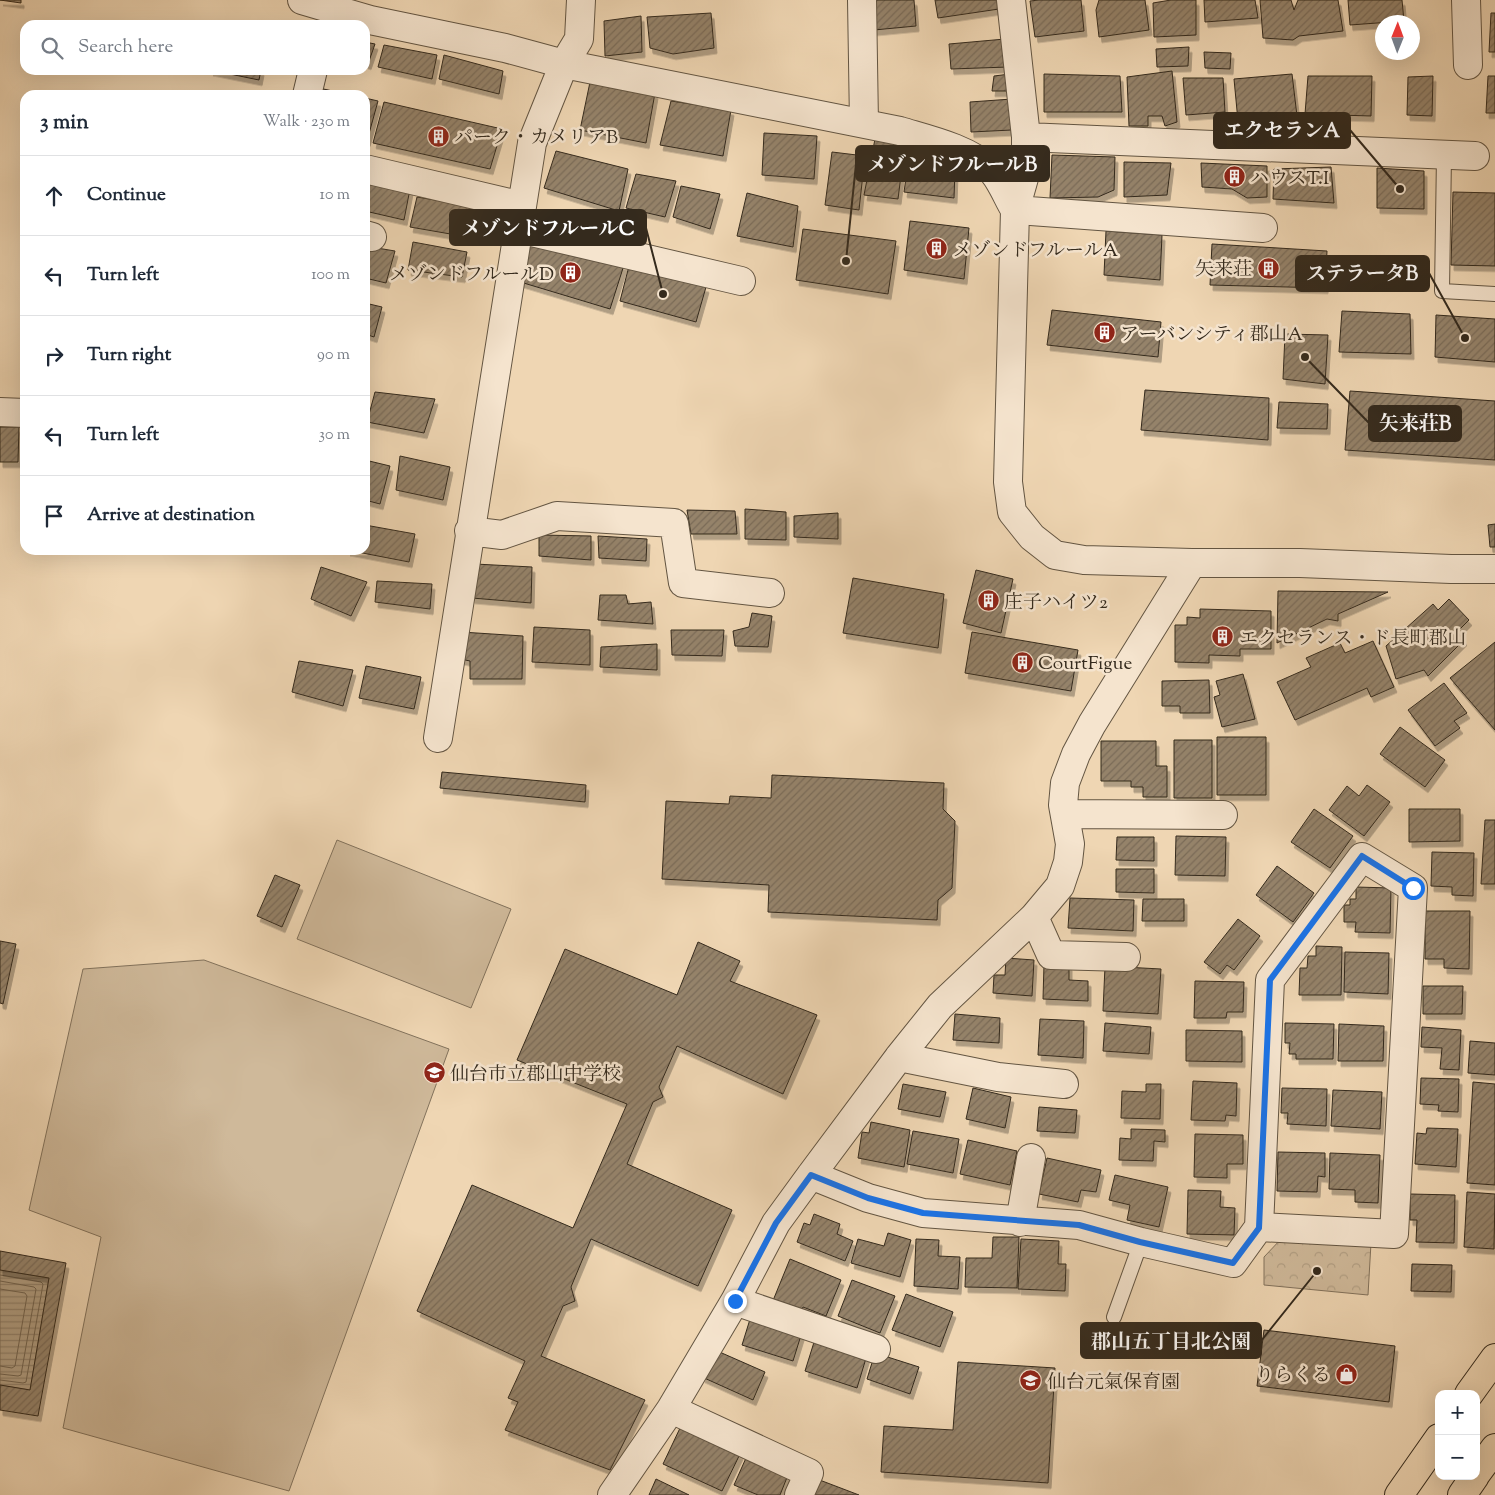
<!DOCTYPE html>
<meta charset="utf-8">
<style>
body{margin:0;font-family:"Sorts Mill Goudy","Noto Serif JP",serif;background:#f2f2f3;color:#1f2937}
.controls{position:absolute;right:15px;bottom:15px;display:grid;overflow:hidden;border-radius:10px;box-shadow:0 5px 20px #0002}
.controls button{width:45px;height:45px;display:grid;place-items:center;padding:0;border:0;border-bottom:1px solid #e0e1e3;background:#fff;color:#1f2937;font:25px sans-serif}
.compass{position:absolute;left:1375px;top:15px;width:45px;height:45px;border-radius:50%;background:#fff;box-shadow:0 5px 20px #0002;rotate:1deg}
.stop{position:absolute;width:15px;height:15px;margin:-11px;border:4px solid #1a73e8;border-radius:50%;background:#fff}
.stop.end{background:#1a73e8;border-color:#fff;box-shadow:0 1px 5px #0008}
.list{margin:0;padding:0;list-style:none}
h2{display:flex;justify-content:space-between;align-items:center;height:65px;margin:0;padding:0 20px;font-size:21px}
h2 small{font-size:16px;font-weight:400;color:#747a83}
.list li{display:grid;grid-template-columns:32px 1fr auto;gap:15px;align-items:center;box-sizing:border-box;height:80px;padding:0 20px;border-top:1px solid #e0e1e3}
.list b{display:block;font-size:19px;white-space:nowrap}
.list em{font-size:16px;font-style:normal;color:#747a83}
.icon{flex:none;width:28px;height:28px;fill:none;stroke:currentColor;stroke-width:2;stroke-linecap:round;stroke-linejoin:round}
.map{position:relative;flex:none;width:1495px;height:1495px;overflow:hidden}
.search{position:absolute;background:#fff;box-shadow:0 5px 20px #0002;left:20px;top:20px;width:350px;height:55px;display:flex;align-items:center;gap:12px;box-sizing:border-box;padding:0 18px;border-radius:15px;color:#747a83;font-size:19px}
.panel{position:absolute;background:#fff;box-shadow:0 5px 20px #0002;left:20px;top:90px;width:350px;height:465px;border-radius:15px}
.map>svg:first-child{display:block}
</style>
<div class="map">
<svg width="1495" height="1495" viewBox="0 0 1495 1495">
<defs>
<pattern id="forest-crowns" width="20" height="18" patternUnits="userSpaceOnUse" patternTransform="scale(1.25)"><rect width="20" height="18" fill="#cfb99a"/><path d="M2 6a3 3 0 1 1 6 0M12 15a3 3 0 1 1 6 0" fill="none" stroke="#b29f84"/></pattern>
<pattern id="water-rules" width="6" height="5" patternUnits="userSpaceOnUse" patternTransform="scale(1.25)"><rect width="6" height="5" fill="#af9c80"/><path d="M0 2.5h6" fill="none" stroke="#8f7f68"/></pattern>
<pattern id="building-hatch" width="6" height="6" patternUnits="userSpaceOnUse" patternTransform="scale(1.25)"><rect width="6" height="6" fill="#95836b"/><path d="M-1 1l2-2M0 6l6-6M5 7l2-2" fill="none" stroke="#7a6b57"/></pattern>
<filter id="shadow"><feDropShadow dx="3" dy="5.5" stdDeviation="0" flood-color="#0004"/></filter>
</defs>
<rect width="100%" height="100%" fill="#efd6b3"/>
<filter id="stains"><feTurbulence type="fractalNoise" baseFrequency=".004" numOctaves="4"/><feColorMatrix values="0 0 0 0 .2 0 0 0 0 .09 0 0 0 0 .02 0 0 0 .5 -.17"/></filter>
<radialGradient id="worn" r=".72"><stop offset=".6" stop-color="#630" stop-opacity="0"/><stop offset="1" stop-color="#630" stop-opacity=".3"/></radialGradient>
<path fill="url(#forest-crowns)" stroke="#82725c" d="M1282,1238L1371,1243L1368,1295L1264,1285V1257Z"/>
<path fill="#cfb99a" stroke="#82725c" d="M337,840L511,909L471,1008L297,939Z
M204,960L449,1049L289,1491L63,1428L101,1237L29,1210L83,969Z"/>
<path fill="url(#water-rules)" stroke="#7e6e58" d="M0,1270L49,1278L30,1390L0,1385Z"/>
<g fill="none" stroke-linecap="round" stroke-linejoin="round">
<path stroke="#72634e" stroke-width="1" d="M0,1275L41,1282L43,1284L26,1382L23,1383L0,1380
M0,1281L34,1287L36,1289L21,1375L18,1376L0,1374
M0,1289L25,1293L27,1296L15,1366L12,1368L0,1366"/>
</g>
<path fill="url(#building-hatch)" stroke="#342a1d" filter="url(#shadow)" d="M0,0H21V3Z
M874,0H914L916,26L874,30Z
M935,0H997L999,9L938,18Z
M1039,0H1081L1084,31L1035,37L1030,1Z
M1099,0H1145L1149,30L1099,37L1096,10Z
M1171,0H1196V35L1154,37L1153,3Z
M1204,0H1255L1258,18L1205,22Z
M1260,0H1291L1294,10L1298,0H1338L1343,31L1299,36L1293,40L1263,38Z
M1348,0H1402L1404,21L1350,25Z
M711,13L714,48L673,54L650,48L647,17Z
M1491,13H1495V52H1489Z
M641,16L642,52L605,56L604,21Z
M1005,39L1008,67L951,69L949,44Z
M365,42L375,44L368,64L365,63Z
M384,45L437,55L432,79L378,67Z
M1189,47L1188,66L1157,67L1156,49Z
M1204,52L1231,53L1230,69L1205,68Z
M444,55L503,71L499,94L439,79Z
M210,70H261L259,80Z
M1172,71L1177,122L1165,126L1162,116H1148V126H1129L1127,77Z
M1010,74L1011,91H992L994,76Z
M1044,74L1120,76L1122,112H1044Z
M1292,74L1297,116L1238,121L1234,79Z
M1308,76H1372L1371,116L1305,114Z
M1433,76L1432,116L1407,115L1408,77Z
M1488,76H1495V113H1486Z
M1183,78H1223L1225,112L1186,115Z
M590,82L655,93L646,143L580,130Z
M319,88L351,95H317Z
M365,98L378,101L367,141H365Z
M1012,99V130L971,132L970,102Z
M671,101L731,110L723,156L660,145Z
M384,102L502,129L490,169L373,143Z
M764,133L817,136L814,179L762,175Z
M875,139L905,144L898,199L864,195Z
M556,151L628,169L619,211L544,188Z
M832,152L865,156L859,210L825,205Z
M1052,155L1115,157L1114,190L1098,197L1050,198Z
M1124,162L1171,163L1167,195L1124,197Z
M1201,163L1267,166V197L1247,198L1232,189L1202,187Z
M908,164L955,170L954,198L904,192Z
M1331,167L1334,203L1273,199L1274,169Z
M1377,168L1424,171V209L1377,208Z
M636,174L676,181L665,217L626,208Z
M365,179L410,189L404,220L365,211Z
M681,186L720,194L710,229L673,217Z
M1453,192L1495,193V266L1451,265Z
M747,193L798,206L793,247L737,236Z
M417,197L470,206L462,236L410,227Z
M910,221L969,228L964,279L904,270Z
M803,229L896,241L888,294L796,280Z
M1106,231L1162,235L1160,280L1104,275Z
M530,240L624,265L610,309L517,281Z
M413,242L467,252L462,277L408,270Z
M1212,244L1327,251L1325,288L1210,285Z
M365,246L395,251L386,283L365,278Z
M629,266L706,287L696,322L620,301Z
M365,303L382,307L374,337L365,334Z
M1052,310L1161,322L1158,357L1047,345Z
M1342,311L1410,314L1411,354L1339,352Z
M1436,315L1495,319V362L1435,357Z
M1285,334L1328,335L1325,384L1283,379Z
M1145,390L1269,398L1268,440L1141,430Z
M1350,391L1495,401V460L1345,450Z
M375,392L435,399L424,433L367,422Z
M1279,402L1328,404L1327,429L1277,428Z
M0,427H19L18,462H0Z
M400,456L450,467L443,500L396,490Z
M365,460L390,466L380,504L365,500Z
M745,509L786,512V540L745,539Z
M687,510L735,511L737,534H691Z
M838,513V539L794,537V516Z
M1495,524V547H1490L1488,525Z
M365,525L415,534L409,562L347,550H365Z
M539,535L591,536V560L539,556Z
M598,536L647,539L646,561L599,558Z
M475,564L532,567L531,603L472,598Z
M321,567L367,582L351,616L311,599Z
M976,570L1013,579L1001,633L963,623Z
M853,578L944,594L938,648L843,633Z
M377,581L432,584L430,609L375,602Z
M1278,591L1388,592L1338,614V621L1327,619L1277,643Z
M600,595H626L628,604L651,602L653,624L598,620Z
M1449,599L1469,620L1457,632L1464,640L1428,676L1424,670L1396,679L1386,646L1433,604L1438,610Z
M1200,609L1271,611V649H1240V656L1209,655V663L1175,662V625H1187V617L1200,618Z
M752,613L772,616L768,647L735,646L733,631L749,627Z
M534,627L590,630V665L532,662Z
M671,630H724L722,656L672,655Z
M461,632L523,636L522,679H470V661L456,658Z
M972,632L1078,650L1071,691L965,673Z
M1373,641L1394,687L1371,697L1367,688L1295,720L1277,682L1311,667L1306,658L1340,643L1345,653Z
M1495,642V730L1450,678Z
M657,644V670L600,667L601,647Z
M299,661L353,670L343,706L292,692Z
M366,666L421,677L414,709L359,698Z
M1243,674L1255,719L1222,727L1214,697L1220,695L1216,681Z
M1209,680L1210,713H1180V706H1162V681Z
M1444,683L1467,713L1454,721L1460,728L1435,746L1408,710Z
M1400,727L1445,760L1425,787L1380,754Z
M1217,737H1266V795H1217Z
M1174,740H1212V798H1174Z
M1101,741H1156V766H1167V797H1143V787H1131V781H1101Z
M442,772L586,785L585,802L440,788Z
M772,775L944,783L943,809L955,821L952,888L938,900L937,920L768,912L769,885L662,879L666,801L729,804L730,796L771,798Z
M1367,785L1390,802L1364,836L1329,810L1347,786L1359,796Z
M1314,809L1353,836L1330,868L1291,842Z
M1409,809H1460V841L1409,842Z
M1485,820H1495V884H1481Z
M1176,836L1226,837L1225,876L1175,875Z
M1117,837H1154V861L1116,860Z
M1432,852L1474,853L1473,896L1452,895V887L1431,886Z
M1277,866L1314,893L1293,922L1256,895Z
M1116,869H1154V893L1116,892Z
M275,875L300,885L282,927L257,916Z
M1356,887L1391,888L1390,933L1355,932L1356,922H1344V905H1350V899H1356Z
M1070,898L1134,900L1133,931L1068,928Z
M1143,899H1184V921H1142Z
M1425,911H1470L1469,969L1444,968V959H1425Z
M1238,919L1260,936L1234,970L1227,965L1220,974L1204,962Z
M0,941L16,944L3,1004L0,1003Z
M698,942L740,961L730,981L817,1015L783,1094L677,1046L659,1087L663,1097L653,1102L627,1164L732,1210L698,1286L591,1239L571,1287L575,1301L563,1306L541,1356L645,1400L610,1470L505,1430L518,1402L508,1398L525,1361L417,1311L472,1185L573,1228L627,1104L517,1060L565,949L677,995Z
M1316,946L1342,947L1341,995H1299L1300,968H1307L1308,956H1316Z
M1345,952L1389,953L1388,994L1344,992Z
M1006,958L1034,960L1032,996L993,993L994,975H1005Z
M1044,964L1069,965V980L1088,981V1001L1043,999Z
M1105,966L1161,969L1158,1014L1103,1011Z
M1195,981L1244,982L1243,1012H1227L1226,1018H1194Z
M1423,986H1463L1462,1014H1423Z
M955,1014L1000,1018L999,1043L953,1040Z
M1040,1019L1084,1021L1083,1058L1038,1055Z
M1105,1023L1151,1027L1149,1054L1103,1051Z
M1285,1023L1334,1024L1333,1059H1296V1054H1289L1290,1043H1285Z
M1339,1024L1384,1026L1383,1061H1338Z
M1422,1027L1461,1030L1459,1070L1440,1069L1442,1048L1421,1047Z
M1186,1030L1242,1031V1062L1186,1061Z
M1470,1041L1495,1043V1075L1468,1073Z
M1421,1078L1459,1079L1458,1112L1438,1111L1439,1105L1420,1104Z
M1193,1081L1237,1083L1236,1116L1226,1115L1225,1121L1191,1120Z
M1473,1082L1495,1084V1185L1467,1183Z
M903,1084L946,1092L940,1117L898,1109Z
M1146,1084H1161L1160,1119L1121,1118L1122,1091L1146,1092Z
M973,1088L1011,1097L1005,1128L966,1119Z
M1282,1088L1327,1089L1326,1126L1287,1124L1288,1113H1281Z
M1333,1090L1382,1092L1380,1129L1331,1126Z
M1039,1107L1077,1110L1075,1133L1037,1131Z
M871,1122L910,1130L904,1167L858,1158L862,1132L869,1133Z
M1427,1128L1458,1129L1456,1167L1415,1164L1417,1133L1426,1134Z
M1131,1129L1165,1130V1142L1154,1141L1153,1161L1119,1160L1120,1138L1131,1139Z
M913,1131L959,1139L953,1173L907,1164Z
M1195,1134L1243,1135V1164H1227V1178L1194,1177Z
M968,1140L1017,1151L1010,1185L960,1174Z
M1278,1152L1325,1153V1177L1318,1176L1317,1192L1277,1191Z
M1330,1153L1380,1155L1378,1203L1355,1202V1190L1329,1189Z
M1047,1158L1101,1170L1096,1192L1081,1190L1078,1202L1039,1194Z
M1115,1175L1168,1187L1159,1227L1127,1220L1130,1205L1109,1200Z
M1188,1190L1221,1191L1220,1207L1235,1208L1234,1235L1187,1234Z
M1467,1192L1495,1194L1494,1249L1464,1247Z
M1410,1194L1455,1195L1454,1243L1416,1242L1417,1220H1410Z
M814,1214L840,1224L837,1234L853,1241L845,1261L797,1242L804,1223L810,1225Z
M888,1233L911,1240L900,1277L851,1263L858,1239L884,1246Z
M993,1237H1019L1017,1288L965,1287L966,1258H992Z
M916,1239L939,1240L938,1256L960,1257L958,1289L914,1286Z
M1021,1239L1059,1241L1058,1264H1066L1065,1291L1018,1289Z
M0,1251L66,1263L38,1416L0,1410V1385L30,1390L49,1278L0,1270Z
M790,1259L841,1280L826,1316L803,1307L800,1314L772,1303Z
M1412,1264L1452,1265L1451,1292L1411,1291Z
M852,1280L895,1296L880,1333L838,1316Z
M906,1294L953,1312L940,1347L892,1330Z
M751,1316L802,1332L793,1361L742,1345Z
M1264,1330L1395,1346L1389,1402L1257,1386Z
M815,1339L867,1355L857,1388L805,1371Z
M715,1350L765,1372L753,1400L702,1377Z
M875,1353L919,1367L910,1394L867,1379Z
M958,1362L1055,1368L1048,1483L881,1472L884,1426L953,1430Z
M681,1426L740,1454L722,1491L663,1464Z
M746,1458L788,1475L780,1495H758L734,1485Z
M656,1479L689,1495H649Z
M817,1479L859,1495H811Z"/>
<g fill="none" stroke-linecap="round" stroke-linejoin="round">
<defs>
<path id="service" d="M1444,155L1442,291L1495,294
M1114,1317L1141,1242"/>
<path id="minor" d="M862,0L864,123
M1011,0L1026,137V171L1015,210L1263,228
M1466,0L1468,65
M307,95L313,70
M1026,137L1475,156
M365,169L522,206
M519,229L741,281
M365,235L372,237
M0,412L25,413
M469,531L502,535L557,516L674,523L683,583L770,593
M438,738L532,143L564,64L579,39L581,0
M1065,814L1223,815
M1034,917L1051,955L1126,957
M899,1057L998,1077L1064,1084
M811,1175L868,1198L923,1213L1079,1225L1141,1242L1233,1263L1259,1227L1270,980L1362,857L1413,888L1394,1234L1259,1227
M1020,1222L1031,1158
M735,1301L876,1349
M671,1409L809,1473L799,1495
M612,1495L671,1409L735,1301L776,1223L811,1175L899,1057L940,1006L1034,917L1060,886L1068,862L1070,844L1063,805L1065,783L1076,754L1092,724L1192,563"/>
<path id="tertiary" d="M302,0L370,20L505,48L564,64L900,131C930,140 967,148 991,170C1000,178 1008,199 1015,210L1008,482L1012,512L1032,537L1055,555L1084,560L1192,563H1300L1451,569H1495"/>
<path id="trunk" d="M1469,1394L1495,1358
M1476,1474L1495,1448
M1399,1495L1439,1438
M1462,1495L1475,1476"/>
</defs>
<use href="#service" stroke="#635542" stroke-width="16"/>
<use href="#minor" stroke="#635542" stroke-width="30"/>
<use href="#tertiary" stroke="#635542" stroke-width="30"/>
<use href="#trunk" stroke="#342a1d" stroke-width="30"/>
<use href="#service" stroke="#f5e4ce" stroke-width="14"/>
<use href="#minor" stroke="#f5e4ce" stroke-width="28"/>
<use href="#tertiary" stroke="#f5e4ce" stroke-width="28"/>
<use href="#trunk" stroke="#efd6b3" stroke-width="28"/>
</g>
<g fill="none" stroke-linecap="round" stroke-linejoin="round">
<path stroke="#1a73e8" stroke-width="6" d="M735,1301L776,1223L811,1175L868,1198L923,1213L1079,1225L1140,1242L1233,1263L1259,1228L1270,980L1362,856L1413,888"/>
</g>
<defs>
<symbol id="building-disc" viewBox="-11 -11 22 22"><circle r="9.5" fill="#8f2418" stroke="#f5e4ce"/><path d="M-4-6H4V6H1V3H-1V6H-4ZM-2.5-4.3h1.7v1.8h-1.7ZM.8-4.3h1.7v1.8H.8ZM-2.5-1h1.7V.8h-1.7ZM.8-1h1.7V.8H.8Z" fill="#fff"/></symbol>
<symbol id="school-disc" viewBox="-11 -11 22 22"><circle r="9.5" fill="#8f2418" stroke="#f5e4ce"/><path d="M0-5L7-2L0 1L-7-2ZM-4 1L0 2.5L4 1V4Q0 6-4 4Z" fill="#fff"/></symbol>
<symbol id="shop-disc" viewBox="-11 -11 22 22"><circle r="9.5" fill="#8f2418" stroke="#f5e4ce"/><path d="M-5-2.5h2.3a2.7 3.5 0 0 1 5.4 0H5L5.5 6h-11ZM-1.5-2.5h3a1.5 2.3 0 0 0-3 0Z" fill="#fff"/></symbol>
</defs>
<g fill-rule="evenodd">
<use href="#building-disc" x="426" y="124" width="25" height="25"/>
<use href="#building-disc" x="1222" y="164" width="25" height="25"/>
<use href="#building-disc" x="924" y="236" width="25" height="25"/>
<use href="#building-disc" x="1256" y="256" width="25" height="25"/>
<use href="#building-disc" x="558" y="260" width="25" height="25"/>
<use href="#building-disc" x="1092" y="320" width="25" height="25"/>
<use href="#building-disc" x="976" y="588" width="25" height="25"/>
<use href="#building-disc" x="1210" y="624" width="25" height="25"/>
<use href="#building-disc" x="1010" y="650" width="25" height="25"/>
<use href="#school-disc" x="422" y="1060" width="25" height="25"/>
<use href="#shop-disc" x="1334" y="1362" width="25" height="25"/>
<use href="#school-disc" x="1018" y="1368" width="25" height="25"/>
</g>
<g text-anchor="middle" stroke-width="5" stroke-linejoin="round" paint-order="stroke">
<g font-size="19" fill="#342a1d" stroke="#f5e4ce" text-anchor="start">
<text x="454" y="143">パーク・カメリアB</text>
<text x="1250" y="184">ハウスT.I</text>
<text x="953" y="256">メゾンドフルールA</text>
<text x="1252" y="275" text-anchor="end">矢来荘</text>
<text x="554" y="280" text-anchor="end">メゾンドフルールD</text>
<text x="1120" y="340">アーバンシティ郡山A</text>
<text x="1004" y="608">庄子ハイツ2</text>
<text x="1239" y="644">エクセランス・ド長町郡山</text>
<text x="1038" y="669">CourtFigue</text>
<text x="450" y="1080">仙台市立郡山中学校</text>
<text x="1331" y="1381" text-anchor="end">りらくる</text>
<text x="1047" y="1388">仙台元氣保育園</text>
</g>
</g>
<path fill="none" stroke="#342a1d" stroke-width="2" d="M1400 189L1350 130M846 261L856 164M663 294L646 228M1465 338L1429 273M1305 357L1369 423M1317 1271L1261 1341"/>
<g fill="#342a1d" stroke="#f5e4ce" stroke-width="2">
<circle cx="1400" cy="189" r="5"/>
<circle cx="846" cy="261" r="5"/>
<circle cx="663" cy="294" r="5"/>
<circle cx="1465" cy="338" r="5"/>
<circle cx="1305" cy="357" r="5"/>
<circle cx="1317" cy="1271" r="5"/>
</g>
<g fill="#342a1d" stroke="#342a1d" stroke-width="2">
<rect x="1214" y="113" width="136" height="35" rx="5"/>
<rect x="856" y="146" width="193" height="35" rx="5"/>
<rect x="450" y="210" width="196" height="35" rx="5"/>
<rect x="1296" y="256" width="133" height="35" rx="5"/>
<rect x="1369" y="406" width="92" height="35" rx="5"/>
<rect x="1081" y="1323" width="180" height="35" rx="5"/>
</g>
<g font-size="20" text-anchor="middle" font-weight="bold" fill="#fff">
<text x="1282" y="137">エクセランA</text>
<text x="952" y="171">メゾンドフルールB</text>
<text x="548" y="235">メゾンドフルールC</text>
<text x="1362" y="280">ステラータB</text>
<text x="1415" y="430">矢来荘B</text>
<text x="1171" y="1348">郡山五丁目北公園</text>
</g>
<rect width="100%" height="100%" filter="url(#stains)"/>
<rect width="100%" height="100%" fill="url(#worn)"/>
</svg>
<div class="controls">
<button>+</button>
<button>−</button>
</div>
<svg class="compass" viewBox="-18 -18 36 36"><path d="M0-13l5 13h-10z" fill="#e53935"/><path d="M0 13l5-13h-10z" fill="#747a83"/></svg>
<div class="stop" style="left:1413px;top:888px"></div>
<div class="stop end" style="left:735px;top:1301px"></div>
<div class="search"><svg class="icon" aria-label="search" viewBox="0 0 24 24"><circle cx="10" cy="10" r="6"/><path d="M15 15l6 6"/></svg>Search here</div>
<section class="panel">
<h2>3 min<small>Walk · 230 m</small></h2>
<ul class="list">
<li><svg class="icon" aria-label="ahead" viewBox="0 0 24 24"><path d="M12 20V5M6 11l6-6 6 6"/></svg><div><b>Continue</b></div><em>10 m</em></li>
<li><svg class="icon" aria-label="left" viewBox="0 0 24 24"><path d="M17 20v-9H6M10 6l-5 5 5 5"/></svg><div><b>Turn left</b></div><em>100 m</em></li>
<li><svg class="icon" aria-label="right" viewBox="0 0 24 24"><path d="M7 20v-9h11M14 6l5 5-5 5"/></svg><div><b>Turn right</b></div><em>90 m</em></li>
<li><svg class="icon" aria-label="left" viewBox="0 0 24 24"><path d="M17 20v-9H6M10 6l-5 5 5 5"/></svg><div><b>Turn left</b></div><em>30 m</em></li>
<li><svg class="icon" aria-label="arrive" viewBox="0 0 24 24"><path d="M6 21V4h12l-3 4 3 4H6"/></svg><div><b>Arrive at destination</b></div></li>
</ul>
</section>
</div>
